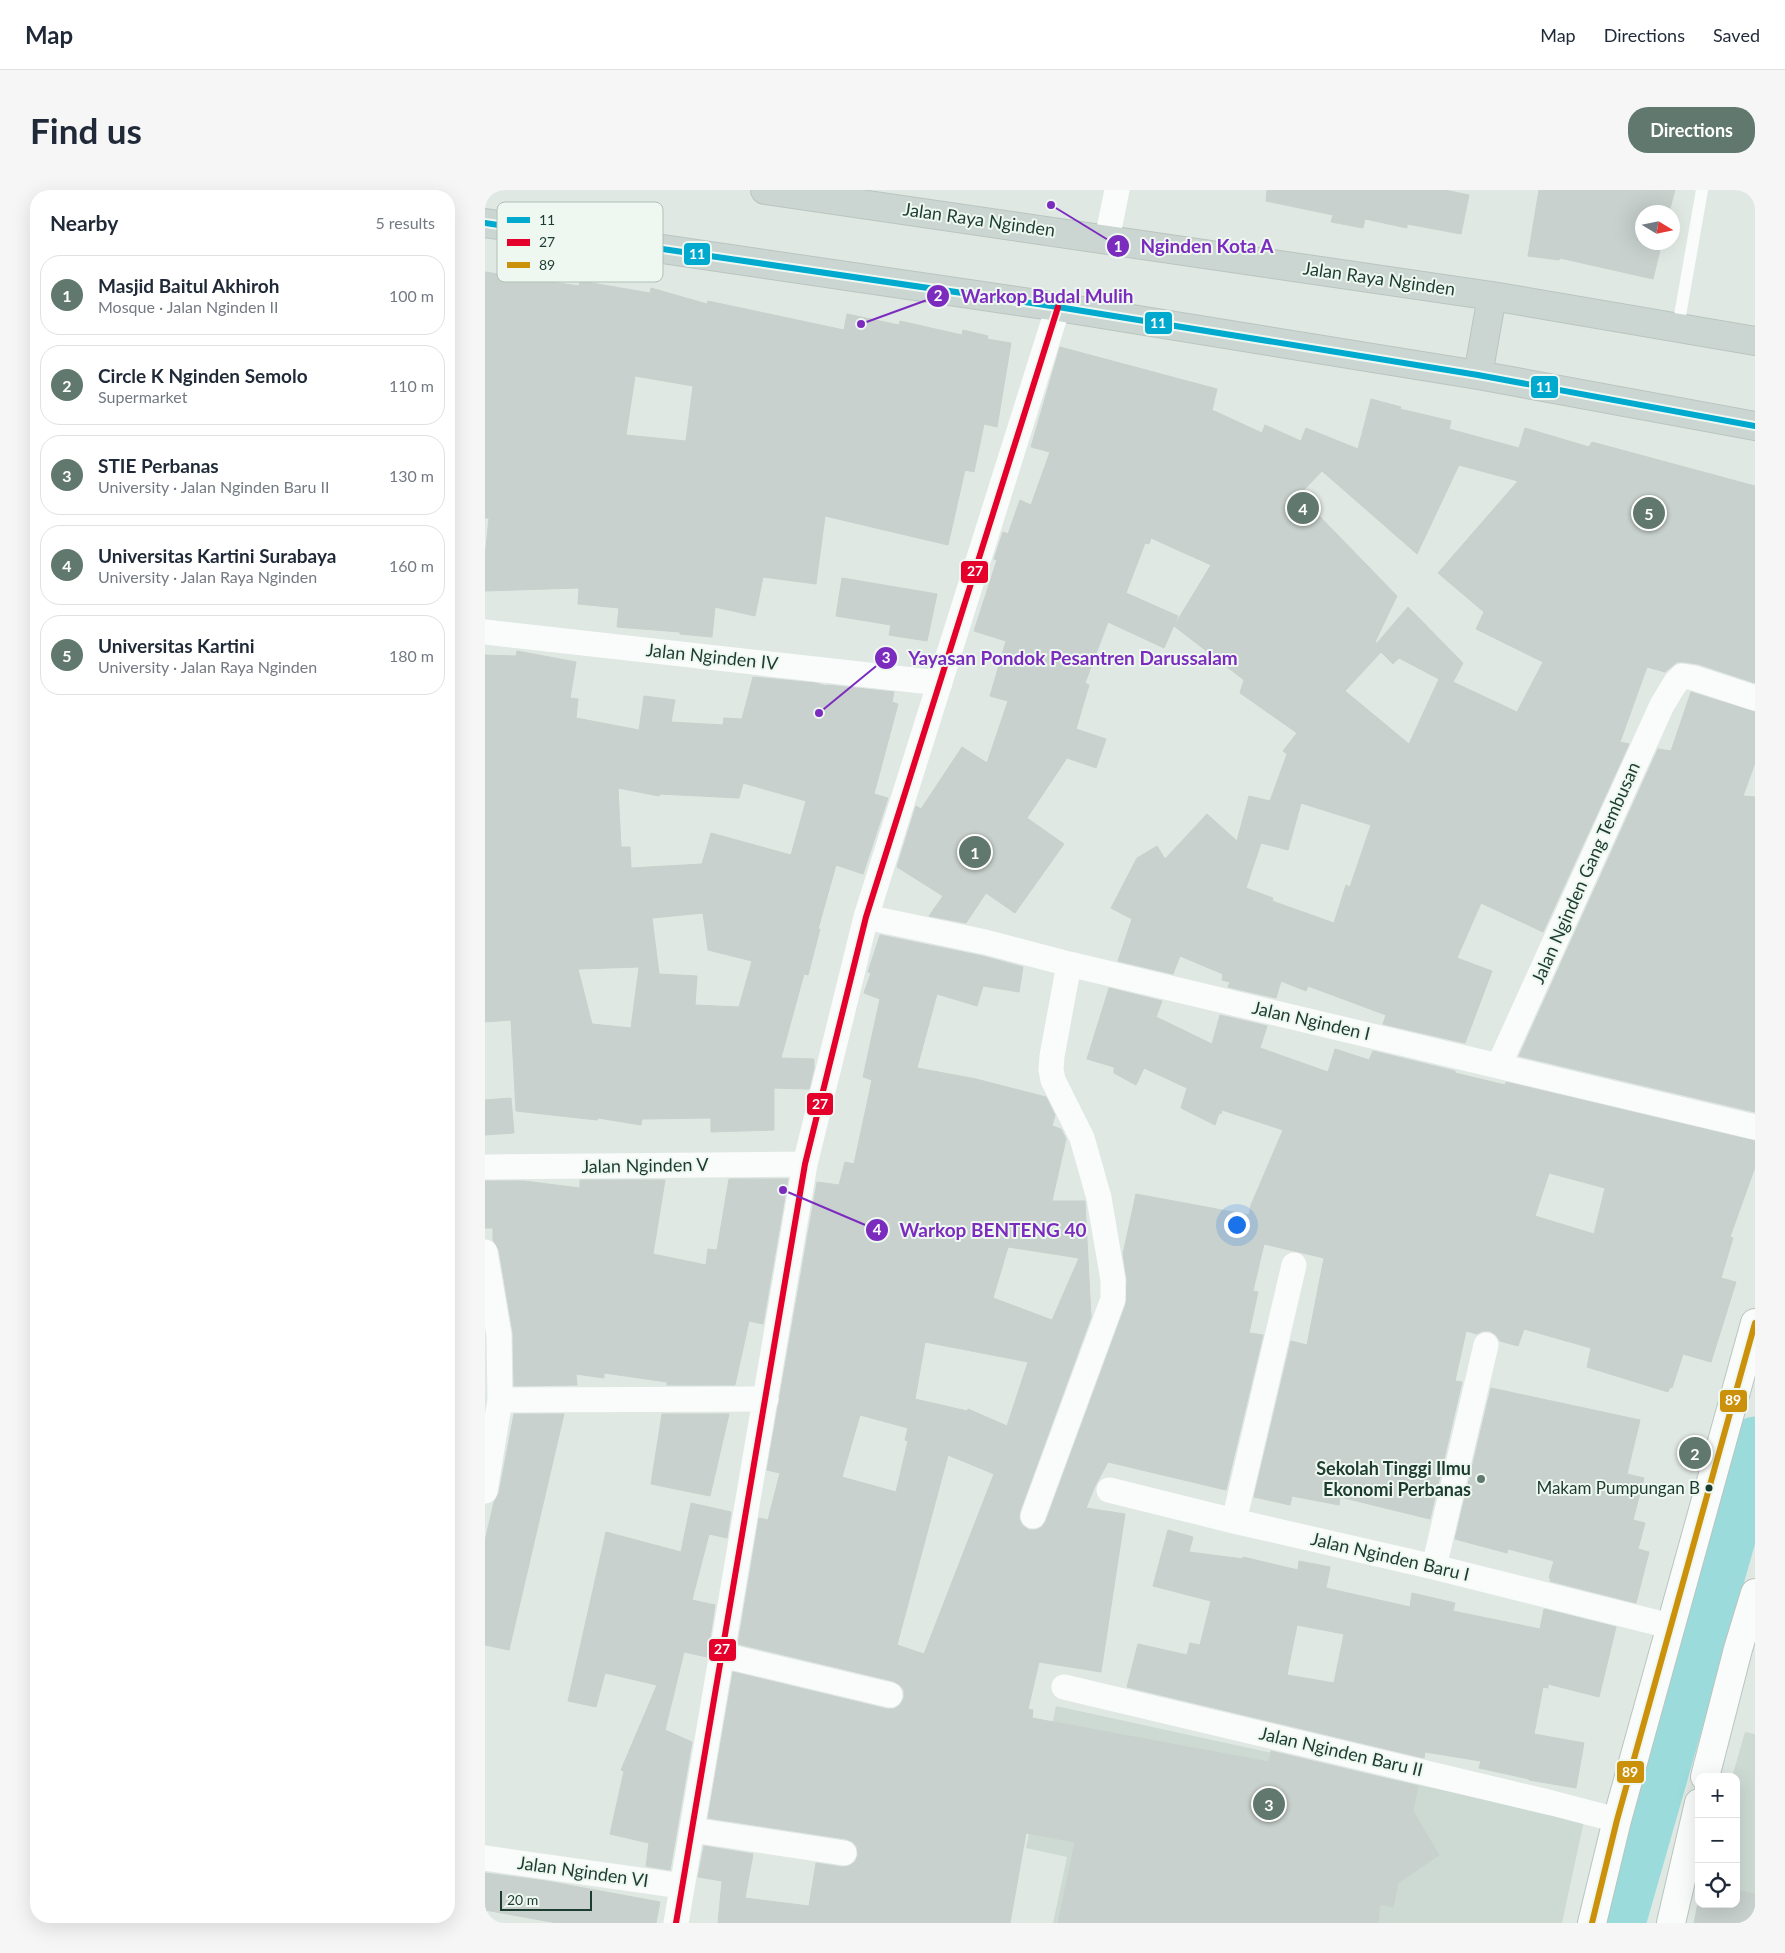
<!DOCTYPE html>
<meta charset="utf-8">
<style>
body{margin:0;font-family:Lato,sans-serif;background:#f6f6f7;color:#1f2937}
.controls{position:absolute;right:15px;bottom:15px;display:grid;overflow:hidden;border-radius:10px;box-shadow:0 5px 20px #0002}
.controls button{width:45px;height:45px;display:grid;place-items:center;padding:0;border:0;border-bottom:1px solid #e0e1e3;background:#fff;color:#1f2937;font:25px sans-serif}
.compass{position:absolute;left:1150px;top:15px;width:45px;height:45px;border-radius:50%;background:#fff;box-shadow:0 5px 20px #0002;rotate:100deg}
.scale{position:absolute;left:15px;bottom:12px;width:92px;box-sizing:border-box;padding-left:5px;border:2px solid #1d3c30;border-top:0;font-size:14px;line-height:18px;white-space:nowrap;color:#1d3c30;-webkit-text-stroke:4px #eef8f1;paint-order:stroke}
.you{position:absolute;left:751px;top:1034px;width:18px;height:18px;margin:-12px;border:4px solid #fff;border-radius:50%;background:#1a73e8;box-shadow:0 0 0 8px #1a73e833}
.badge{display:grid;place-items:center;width:32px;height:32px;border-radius:50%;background:#61786f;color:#fff;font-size:16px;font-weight:700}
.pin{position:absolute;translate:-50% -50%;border:2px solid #fff;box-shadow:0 1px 5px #0006}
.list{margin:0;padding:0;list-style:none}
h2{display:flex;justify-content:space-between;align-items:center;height:65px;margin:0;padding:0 20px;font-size:21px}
h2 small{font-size:16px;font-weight:400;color:#747a83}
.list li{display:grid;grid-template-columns:32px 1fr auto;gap:15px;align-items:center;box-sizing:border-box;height:80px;margin:0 10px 10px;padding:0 10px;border:1px solid #e0e1e3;border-radius:20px}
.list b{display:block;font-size:19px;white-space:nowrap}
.list p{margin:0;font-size:16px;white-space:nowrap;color:#747a83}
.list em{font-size:16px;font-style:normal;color:#747a83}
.icon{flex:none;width:28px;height:28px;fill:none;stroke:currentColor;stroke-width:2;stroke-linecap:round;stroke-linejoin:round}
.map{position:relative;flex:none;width:1270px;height:1733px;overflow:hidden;border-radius:20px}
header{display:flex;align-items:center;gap:30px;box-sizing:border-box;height:70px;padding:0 25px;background:#fff;border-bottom:1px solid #e0e1e3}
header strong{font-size:24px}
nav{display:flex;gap:28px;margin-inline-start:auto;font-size:18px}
.intro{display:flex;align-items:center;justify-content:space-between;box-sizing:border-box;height:120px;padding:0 30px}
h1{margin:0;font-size:35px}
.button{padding:12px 22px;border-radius:20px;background:#61786f;color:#fff;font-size:18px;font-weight:700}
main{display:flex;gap:30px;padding:0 30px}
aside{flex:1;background:#fff;border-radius:20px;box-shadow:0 5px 20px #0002}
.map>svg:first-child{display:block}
</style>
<header>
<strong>Map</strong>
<nav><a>Map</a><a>Directions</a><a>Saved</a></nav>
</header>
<div class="intro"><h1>Find us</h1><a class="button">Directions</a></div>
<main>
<aside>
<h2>Nearby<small>5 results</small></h2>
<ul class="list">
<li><span class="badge">1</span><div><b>Masjid Baitul Akhiroh</b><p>Mosque · Jalan Nginden II</p></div><em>100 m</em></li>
<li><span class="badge">2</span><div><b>Circle K Nginden Semolo</b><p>Supermarket</p></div><em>110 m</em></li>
<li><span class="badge">3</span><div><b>STIE Perbanas</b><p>University · Jalan Nginden Baru II</p></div><em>130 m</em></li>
<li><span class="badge">4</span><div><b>Universitas Kartini Surabaya</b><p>University · Jalan Raya Nginden</p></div><em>160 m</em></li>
<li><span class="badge">5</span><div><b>Universitas Kartini</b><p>University · Jalan Raya Nginden</p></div><em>180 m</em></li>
</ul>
</aside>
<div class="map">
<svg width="1270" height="1733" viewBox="0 0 1270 1733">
<rect width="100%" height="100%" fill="#e0e8e4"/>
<path fill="#cddad3" d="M571,1516L1099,1631L1077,1733H568L582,1667L541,1658Z
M1260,1542L1270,1544V1733H1209L1214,1708V1714H1251V1587H1247Z"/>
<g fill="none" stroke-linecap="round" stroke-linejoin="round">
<path stroke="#9bdbdb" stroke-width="55" d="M1133,1733L1270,1254"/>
</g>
<path fill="#c8d1cd" stroke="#c9d1cd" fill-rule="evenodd" d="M782,0H960L984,5L976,44L922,34V38L880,29L878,38L846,32L848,25L781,11Z
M1054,0H1190L1184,22H1158V52H1177L1168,89L1075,68L1074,70L1043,66Z
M0,82L94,96L95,91L165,103L166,98L222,114L223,111L359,140L362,124L414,135L415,131L477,145L478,140L503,146L502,149L526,153L512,237L499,234L489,282L480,280L463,355L340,326L331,394L278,387L270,426L230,417L227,447L195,444V442L132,437L134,418L93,414L94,398L0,401V367L4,328H0ZM150,186L208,196L201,251L141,245Z
M575,157L732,199L727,220L777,243L780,235L816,251L821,238L873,259L886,209L916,217L915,219L966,231L964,239L1034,258L1040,238L1104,257L1107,252L1270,296V493L1213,474L1199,472H1192L1180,482L1162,477L1135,552L1144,554L1058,742L996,713L972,768L1007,781L980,853L898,834L901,825L823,796L821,801L796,791L791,808L743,797L745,792L737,790L738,784L695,766L688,784L633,771L647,729L626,718L652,668L672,656L680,669L722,624L752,651L764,606L785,611L802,564L798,561L812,543L755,503L759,490L689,436L726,375L666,348L664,354L660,353L641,403L693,426L679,458L623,432L600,493L604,495L591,539L621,549L611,578L582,568L542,628L579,654L530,723L501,703L481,733L444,726L458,706L412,677L431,616L436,619L477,557L502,573L523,511L505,506L521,451L489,441L512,370L509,369L518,342L523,344L535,310L546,315L565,262L546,257ZM974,275L1033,291L953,383L999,422L991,439L1058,472L1032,522L968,492L978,473L923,417L892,453L890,452L912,406L814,305L837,281L932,364ZM896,462L908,474L914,468L954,489L924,554L860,501ZM816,613L886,635L865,697L861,695L849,733L787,711L788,708L761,698L776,653L803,660Z
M357,388L452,404L442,451L404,445L406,435L351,426Z
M32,461L91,472L85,508L93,509L91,528L154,540L159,506L190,510L186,532L238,535L239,528L257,529L268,487L330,493L342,496V495L409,502L407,512L413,514L389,604L403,608L378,684L351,675L333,739H335L323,785L319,784L296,868L329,869V878L324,899L289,898V940L226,942V928L157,929L156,935L113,928L112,930L31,921L26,830L0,832V465L31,466ZM258,593L321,611L306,665L226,643L217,674L146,678L145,657H136L133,598L174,606L175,604L254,608ZM218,723L223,760L267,771L254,817L210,815L212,786L174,784L167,728ZM154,777L146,838L107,834L93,779Z
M1206,502L1270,522V573L1258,606L1270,607V922L1034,866L1173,559L1186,561Z
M395,745L497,766L538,777L534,802L498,796L492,816L452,804L432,878L491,889L561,907L570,925L567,936L576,939L581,949L567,1011H600L606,1127L535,1321L534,1328L537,1335L544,1340H551L557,1337L561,1331L641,1114L642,1090L638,1064L651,1004L764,1025L766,1015L798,940L737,920L736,924L734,923L730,935L696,918L702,898L659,878L651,895L629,883V877L602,869L624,798L677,811L671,827L727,854L735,825L782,836L775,858L843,882L850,859L884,870L888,861L970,881V883L1020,895L1021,892L1270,951V977L1245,1047L1248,1048L1236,1088L1251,1092L1226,1172L1198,1164L1187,1198L1185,1197L1183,1202L1102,1177L1106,1158L1039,1139L1033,1156L1015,1151L1011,1145L1005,1141H997L992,1144L981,1141L970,1191L977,1192L945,1329L855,1307L854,1315L807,1306L805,1315L769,1307L806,1151L822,1155L839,1068L779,1054L768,1101L773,1102L764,1143L778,1145L741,1300L623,1272L610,1296L601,1318L640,1324L616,1482L554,1472L543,1519L548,1520L547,1528L784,1572L786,1561L933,1596L928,1621L954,1665L913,1693L908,1717L895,1714L893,1733H573L590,1652L541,1643L525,1733H233L237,1691L213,1687L219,1656L268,1664L260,1708L324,1716L331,1673L357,1677L364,1676L370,1672L373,1665L372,1657L368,1652L361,1649L223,1628L248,1482L402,1519H409L415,1515L419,1508V1500L415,1495L408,1491L253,1454L274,1328L283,1330L295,1283L282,1280L332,992L354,995L360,972L369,974L387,890L378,887L395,809L379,803L386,783L383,782ZM1064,983L1120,998L1109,1044L1050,1026ZM523,1057L594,1068L567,1130L508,1108ZM440,1152L543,1172L522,1236L483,1219L482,1221L430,1209ZM375,1225L423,1238L420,1250L423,1251L411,1302L357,1287ZM463,1265L509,1284L439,1464L412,1455Z
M26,908L29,943L0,945V910Z
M244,989H303L278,1134L264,1131L250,1195H182V1192L119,1183V1188L91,1184L92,1195L29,1196L28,1143L14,1060L8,1050V1038H0V991H39L95,998V990H180L168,1064L221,1075L223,1059L232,1060Z
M1006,1198L1155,1230L1142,1284L1159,1288L1148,1330L1160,1333L1153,1359L1164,1362L1151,1413L1065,1391L1066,1389L1064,1388L1069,1371L1023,1359L1022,1363L970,1349Z
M29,1224H79L24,1460L0,1455V1351L9,1312L14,1303Z
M177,1224H244L225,1306L166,1294Z
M206,1313L246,1322L242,1348L224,1344L207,1410L230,1415L222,1467L199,1462L180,1540L207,1552L185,1680L161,1676L164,1653L125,1644L139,1581L136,1580L172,1495L120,1483L111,1517L83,1511L121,1342L196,1362Z
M683,1340L708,1347L704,1362L758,1369V1367L813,1380L814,1371L845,1377L841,1398L925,1417L927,1403L970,1413L968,1421L1055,1439L1059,1419L1131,1437L1114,1507L1063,1494V1498L1058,1497L1049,1544L1099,1553L1091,1598L1044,1590V1589L994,1578L996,1571L940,1562L939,1568L642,1497L653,1454L702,1465L705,1453L715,1455L726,1411L668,1396ZM812,1435L859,1444L849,1493L802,1485Z
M0,1683L61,1691L175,1712L171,1733H72L0,1720Z
M1251,1700L1270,1704V1733H1209L1214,1708V1714H1251Z"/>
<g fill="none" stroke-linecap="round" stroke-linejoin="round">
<defs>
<path id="secondary" d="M1220,1587L1253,1459L1270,1403
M1107,1733L1132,1630L1270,1133
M1186,1733L1214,1613"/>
<path id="primary" d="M280,0L1007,106L1270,151
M0,33L573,117L993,185L1270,236
M993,185L1007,106"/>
</defs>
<use href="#secondary" stroke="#b9c5bf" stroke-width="30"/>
<use href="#primary" stroke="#bac5c0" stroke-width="30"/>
<path stroke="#fafcfb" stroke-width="12" d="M1193,137L1217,0"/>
<path stroke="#fafcfb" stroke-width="25" d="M622,49L632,0
M0,442L455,493
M381,727L500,752L584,774L1270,937
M1014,875L1177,515L1191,492L1197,486L1209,488L1270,508
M0,977L320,974
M0,1062L14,1145L15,1210L0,1301
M15,1210L281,1209
M624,1300L749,1331L949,1377L1185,1436
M548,1326L628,1109V1090L614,1008L597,948L568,890L566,880L567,866L584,774
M749,1331L809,1075
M949,1377L1001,1155
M237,1465L405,1505
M579,1497L1067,1613L1132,1630
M207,1640L359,1663
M0,1668L197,1696
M191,1733L320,974L381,727L573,117"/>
<use href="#secondary" stroke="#fafcfb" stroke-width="28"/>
<use href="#primary" stroke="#cbd5d1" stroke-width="28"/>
<defs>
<path id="bus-1" d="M0,33L573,117L993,185L1270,236"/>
<path id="bus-2" d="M191,1733L320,974L381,727L573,117"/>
<path id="bus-3" d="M1107,1733L1132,1630L1270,1133"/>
</defs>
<use href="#bus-1" stroke="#eef8f1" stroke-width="10"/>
<use href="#bus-2" stroke="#eef8f1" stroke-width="10"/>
<use href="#bus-3" stroke="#eef8f1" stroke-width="10"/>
<use href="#bus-1" stroke="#00a9ce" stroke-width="6"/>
<use href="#bus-2" stroke="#e4002b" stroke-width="6"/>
<use href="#bus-3" stroke="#cb910a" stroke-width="6"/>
</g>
<circle fill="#61786f" stroke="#eef8f1" stroke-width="2" cx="996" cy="1289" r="5"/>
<circle fill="#1d3c30" stroke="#eef8f1" stroke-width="2" cx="1224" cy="1298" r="4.5"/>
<g text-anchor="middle" stroke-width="4" stroke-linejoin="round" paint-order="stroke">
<g font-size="17" fill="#1d3c30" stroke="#eef8f1" text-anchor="end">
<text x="1215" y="1304">Makam Pumpungan B</text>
</g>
<g font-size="18" fill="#1d3c30" stroke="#eef8f1">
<text transform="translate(494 30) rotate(8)" y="6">Jalan Raya Nginden</text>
<text transform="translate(894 89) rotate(8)" y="6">Jalan Raya Nginden</text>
<text transform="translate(227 467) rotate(6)" y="6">Jalan Nginden IV</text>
<text transform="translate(1101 683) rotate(-66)" y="6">Jalan Nginden Gang Tembusan</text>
<text transform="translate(826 831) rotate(13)" y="6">Jalan Nginden I</text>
<text transform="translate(160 976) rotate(-1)" y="6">Jalan Nginden V</text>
<text transform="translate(905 1367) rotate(13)" y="6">Jalan Nginden Baru I</text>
<text transform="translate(856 1562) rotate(13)" y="6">Jalan Nginden Baru II</text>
<text transform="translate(98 1682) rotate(8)" y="6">Jalan Nginden VI</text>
</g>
<g font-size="18" font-weight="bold" fill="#1d3c30" stroke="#eef8f1" text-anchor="end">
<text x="986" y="1285">Sekolah Tinggi Ilmu<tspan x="986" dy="21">Ekonomi Perbanas</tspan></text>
</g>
</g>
<rect x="12" y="12" width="166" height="80" rx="8" fill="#eef8f1" stroke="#afc0b7" stroke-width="1"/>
<rect x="22" y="27" width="23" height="6" fill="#00a9ce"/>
<rect x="22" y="49" width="23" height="7" fill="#e4002b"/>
<rect x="22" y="72" width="23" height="6" fill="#cb910a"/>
<g font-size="14" fill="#1d3c30">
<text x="54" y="35">11</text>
<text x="54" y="57">27</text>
<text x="54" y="80">89</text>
</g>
<path fill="none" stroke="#7b2cbf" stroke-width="2" d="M566 15L633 56M376 134L453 106M334 523L401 468M298 1000L392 1040"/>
<g fill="#7b2cbf" stroke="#eef8f1" stroke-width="2">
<circle cx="566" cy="15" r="5"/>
<circle cx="376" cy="134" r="5"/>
<circle cx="334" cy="523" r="5"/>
<circle cx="298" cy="1000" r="5"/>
<circle cx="633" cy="56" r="12"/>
<circle cx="453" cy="106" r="12"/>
<circle cx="401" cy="468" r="12"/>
<circle cx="392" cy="1040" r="12"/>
</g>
<g font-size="15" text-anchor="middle" font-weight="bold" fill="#fff">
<text x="633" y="62">1</text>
<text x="453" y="111">2</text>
<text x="401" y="473">3</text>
<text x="392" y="1045">4</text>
</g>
<g font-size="19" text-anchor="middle" font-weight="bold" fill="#7b2cbf" stroke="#eef8f1" stroke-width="4" stroke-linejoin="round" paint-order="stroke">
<text x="722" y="63">Nginden Kota A</text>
<text x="562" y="113">Warkop Budal Mulih</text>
<text x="588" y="475">Yayasan Pondok Pesantren Darussalam</text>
<text x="508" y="1047">Warkop BENTENG 40</text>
</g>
<g stroke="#eef8f1" stroke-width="2">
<rect x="198" y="52" width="28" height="24" rx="5" fill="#00a9ce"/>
<rect x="659" y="121" width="29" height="24" rx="5" fill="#00a9ce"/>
<rect x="1045" y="185" width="29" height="24" rx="5" fill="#00a9ce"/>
<rect x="475" y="370" width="29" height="24" rx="5" fill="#e4002b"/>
<rect x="321" y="902" width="28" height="24" rx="5" fill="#e4002b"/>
<rect x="1234" y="1199" width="29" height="24" rx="5" fill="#cb910a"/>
<rect x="223" y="1448" width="29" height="24" rx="5" fill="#e4002b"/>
<rect x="1131" y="1570" width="29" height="24" rx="5" fill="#cb910a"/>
</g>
<g font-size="14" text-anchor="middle" font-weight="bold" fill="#fff">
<text x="212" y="69">11</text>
<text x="673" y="138">11</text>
<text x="1059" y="202">11</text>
<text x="490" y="386">27</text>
<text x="335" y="919">27</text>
<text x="1248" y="1215">89</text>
<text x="237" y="1464">27</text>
<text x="1145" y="1587">89</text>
</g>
</svg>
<div class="controls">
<button>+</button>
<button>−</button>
<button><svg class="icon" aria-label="locate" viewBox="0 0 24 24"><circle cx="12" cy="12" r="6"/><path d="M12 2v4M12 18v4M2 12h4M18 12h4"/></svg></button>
</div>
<svg class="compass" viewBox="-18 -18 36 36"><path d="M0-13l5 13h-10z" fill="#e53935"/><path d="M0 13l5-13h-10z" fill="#747a83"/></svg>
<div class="scale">20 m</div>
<div class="you"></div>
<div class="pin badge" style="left:490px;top:662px">1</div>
<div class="pin badge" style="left:1210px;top:1263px">2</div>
<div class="pin badge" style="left:784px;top:1614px">3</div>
<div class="pin badge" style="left:818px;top:318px">4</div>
<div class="pin badge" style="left:1164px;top:323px">5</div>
</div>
</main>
